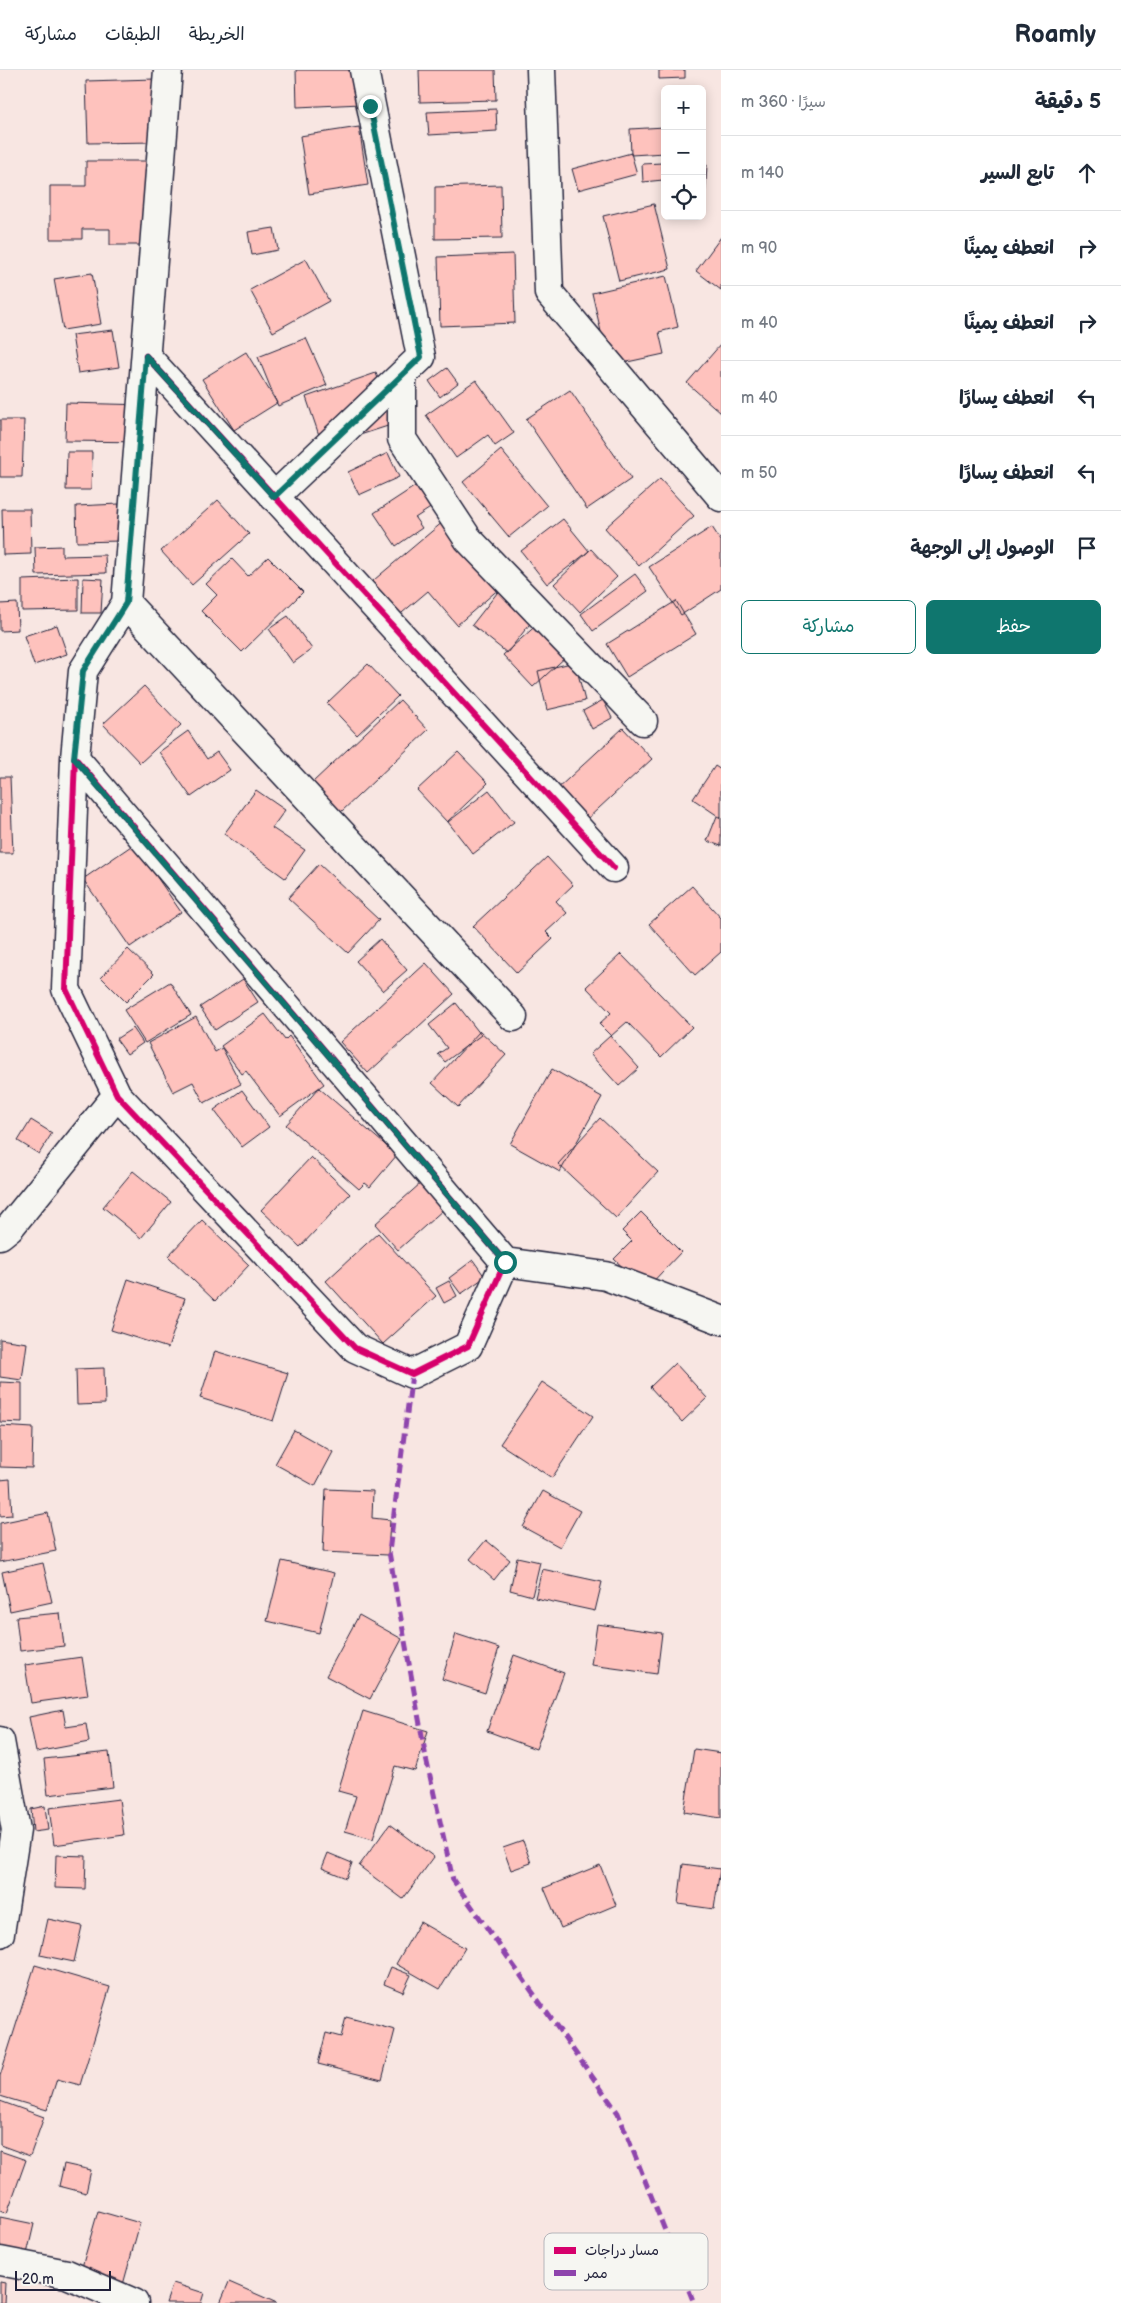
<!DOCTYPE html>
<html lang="ar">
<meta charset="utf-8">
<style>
body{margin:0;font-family:"Balsamiq Sans","Playpen Sans Arabic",sans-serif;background:#f6f6f7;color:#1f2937;direction:rtl}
.controls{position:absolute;right:15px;top:15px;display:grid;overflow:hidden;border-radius:8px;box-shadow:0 2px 12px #0003}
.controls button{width:45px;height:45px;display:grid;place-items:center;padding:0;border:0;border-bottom:1px solid #e0e1e3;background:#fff;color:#1f2937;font:25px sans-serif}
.scale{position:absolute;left:15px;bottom:12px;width:96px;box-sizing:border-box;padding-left:5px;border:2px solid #22223b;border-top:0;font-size:14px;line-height:18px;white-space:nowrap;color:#22223b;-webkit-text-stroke:4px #f6f6f2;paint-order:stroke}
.stop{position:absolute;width:15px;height:15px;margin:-11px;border:4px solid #0f766e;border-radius:50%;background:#fff}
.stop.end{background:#0f766e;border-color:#fff;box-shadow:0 1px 5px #0008}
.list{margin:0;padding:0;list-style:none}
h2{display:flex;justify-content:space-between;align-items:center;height:65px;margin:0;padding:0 20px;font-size:21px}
h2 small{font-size:16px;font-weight:400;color:#747a83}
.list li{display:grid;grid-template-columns:32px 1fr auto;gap:15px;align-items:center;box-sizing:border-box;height:75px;padding:0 20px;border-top:1px solid #e0e1e3}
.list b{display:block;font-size:19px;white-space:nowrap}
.list em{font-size:16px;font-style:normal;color:#747a83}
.actions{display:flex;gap:10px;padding:15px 20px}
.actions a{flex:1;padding:11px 0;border:1px solid #0f766e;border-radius:8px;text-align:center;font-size:18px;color:#0f766e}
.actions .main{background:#0f766e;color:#fff}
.icon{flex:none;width:28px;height:28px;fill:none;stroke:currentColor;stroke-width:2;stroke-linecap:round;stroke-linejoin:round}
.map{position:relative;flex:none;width:721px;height:2233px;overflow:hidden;direction:ltr}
header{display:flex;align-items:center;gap:30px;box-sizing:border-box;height:70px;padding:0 25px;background:#fff;border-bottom:1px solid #e0e1e3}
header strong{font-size:24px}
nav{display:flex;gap:28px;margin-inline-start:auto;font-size:18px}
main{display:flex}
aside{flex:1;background:#fff}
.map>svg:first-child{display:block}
</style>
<header>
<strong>Roamly</strong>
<nav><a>الخريطة</a><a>الطبقات</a><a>مشاركة</a></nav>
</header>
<main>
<aside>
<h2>5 دقيقة<small>سيرًا · 360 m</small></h2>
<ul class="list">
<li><svg class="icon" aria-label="ahead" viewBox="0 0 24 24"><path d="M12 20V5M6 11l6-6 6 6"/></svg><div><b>تابع السير</b></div><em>140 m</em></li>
<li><svg class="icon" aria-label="right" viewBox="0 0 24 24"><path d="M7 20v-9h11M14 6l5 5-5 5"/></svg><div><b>انعطف يمينًا</b></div><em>90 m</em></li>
<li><svg class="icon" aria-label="right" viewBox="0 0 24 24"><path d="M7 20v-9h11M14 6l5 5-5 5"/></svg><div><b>انعطف يمينًا</b></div><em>40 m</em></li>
<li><svg class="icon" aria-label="left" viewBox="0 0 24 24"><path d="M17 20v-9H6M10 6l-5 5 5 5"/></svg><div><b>انعطف يسارًا</b></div><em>40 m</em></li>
<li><svg class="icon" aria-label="left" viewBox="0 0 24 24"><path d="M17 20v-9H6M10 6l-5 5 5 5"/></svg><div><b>انعطف يسارًا</b></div><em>50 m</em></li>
<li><svg class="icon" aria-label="arrive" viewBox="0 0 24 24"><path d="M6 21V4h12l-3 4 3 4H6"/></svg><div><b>الوصول إلى الوجهة</b></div></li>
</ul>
<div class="actions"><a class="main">حفظ</a><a>مشاركة</a></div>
</aside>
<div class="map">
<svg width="721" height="2233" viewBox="0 0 721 2233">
<rect width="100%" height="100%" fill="#f8e6e2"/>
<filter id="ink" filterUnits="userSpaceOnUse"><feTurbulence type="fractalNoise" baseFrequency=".02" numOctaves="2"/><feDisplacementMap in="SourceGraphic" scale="10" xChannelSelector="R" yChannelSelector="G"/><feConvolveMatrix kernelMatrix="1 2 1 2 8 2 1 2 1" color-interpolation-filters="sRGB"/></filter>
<g filter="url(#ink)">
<path fill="#fec2bd" stroke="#22223b" d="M296,0H360L361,34L297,37Z
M419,0H495L496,30L420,32Z
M659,0H685V8L659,9Z
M155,9L157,72L88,73L86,11Z
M496,39L497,61L429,65L427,42Z
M359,57L368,115L309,124L300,66Z
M665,57V83L631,85L630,59Z
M631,83L637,104L578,120L572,99Z
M86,91H151V175H110V159H82V169H50V116H86Z
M662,93L663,110L643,112L642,94Z
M702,95H707L705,130H702Z
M501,115L502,168L435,169V117Z
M654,134L670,199L619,211L603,146Z
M274,158L278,180L252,185L248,162Z
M721,167V220L696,201Z
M513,184L515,253L440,256L438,187Z
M306,189L329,231L273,262L250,220Z
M92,203L101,254L63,260L54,209Z
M666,206L678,257L659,262L664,284L609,296L592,223Z
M113,260L119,297L78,303L72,265Z
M306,268L327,315L278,336L258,287Z
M721,274V343L687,313Z
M246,282L277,333L234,360L202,309Z
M447,298L458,313L440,327L429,311Z
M376,303L394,354L323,377L306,327Z
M476,310L514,363L495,376L488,365L456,388L426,345Z
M570,320L631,409L587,439L526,349Z
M66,333L149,335V372L65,371Z
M0,350H24L22,407H0Z
M501,380L547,436L509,467L463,412Z
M67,382H92L91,420H66Z
M388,383L399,407L359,425L348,402Z
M660,409L694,446L639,496L605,458Z
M420,413L435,435L415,448L422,458L396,476L374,443Z
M218,430L249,464L192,515L161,481Z
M119,434L120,471L77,472L76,436Z
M2,439H30L31,484L3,485Z
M563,449L589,481L547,514L521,481Z
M444,451L501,517L457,555L428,521L396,548L368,515Z
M712,457L721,471V519L681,545L649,497Z
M62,476V486L105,485L106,503L36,505L35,477Z
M591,479L617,507L580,542L554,514Z
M268,487L303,522L242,582L201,541L217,525L206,514L232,489L248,506Z
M635,504L648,521L593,561L581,544Z
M78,508V540L22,541V510Z
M83,508L103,509L101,543H82Z
M501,518L536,546L507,583L472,555Z
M676,531L696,564L627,607L607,574Z
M17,533L18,560L0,561V534Z
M288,546L312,579L293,593L269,559Z
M540,552L569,584L533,617L503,585Z
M57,555L67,584L34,595L24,566Z
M575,592L585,631L547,640L538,601Z
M368,594L398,626L357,665L327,633Z
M144,616L181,655L140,693L103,654Z
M400,630L428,660L341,742L313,712Z
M603,630L612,648L592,659L583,641Z
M623,658L652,689L585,751L556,720Z
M188,661L207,689L217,682L230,700L191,727L159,682Z
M458,682L488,713L447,752L417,720Z
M715,696L721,700V748L693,729Z
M0,707H10L13,783H0Z
M256,720L285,740L272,758L305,780L285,808L224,764Z
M489,720L514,752L473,784L448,752Z
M717,746L721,748V776L707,771Z
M134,774L181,842L130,877L83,809Z
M547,787L573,815L556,831L567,843L546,862L553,869L517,903L473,856Z
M319,794L379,850L348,883L288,828Z
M692,816L721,848V882L695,905L649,854Z
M380,869L407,900L383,921L356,891Z
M128,879L154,904L126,932L101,907Z
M621,884L692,957L661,987L627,952L611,966L599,954L611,943L586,917Z
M426,893L454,924L368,1003L340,972Z
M243,909L258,932L215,960L200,937Z
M170,912L191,945L145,973L124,940Z
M456,933L481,965L445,992L438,984L447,978L429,955Z
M265,944L285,970L289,966L324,1014L280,1046L246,1001L242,1004L221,976Z
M196,947L215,982L222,978L241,1014L204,1033L193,1012L173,1022L148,973Z
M133,958L143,973L127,984L116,969Z
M480,961L506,985L458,1037L432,1013Z
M610,966L639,998L619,1016L590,984Z
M552,999L602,1027L560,1102L510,1074Z
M319,1018L397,1085L370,1117L365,1113L359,1119L286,1055Z
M242,1020L269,1057L242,1077L214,1040Z
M600,1048L658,1102L616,1148L558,1094Z
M31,1050L52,1063L39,1084L18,1071Z
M311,1087L350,1124L300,1177L261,1140Z
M133,1101L171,1132L141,1168L103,1137Z
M421,1113L444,1139L398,1180L375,1154Z
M641,1142L681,1182L646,1219L614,1189L632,1171L622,1161Z
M202,1150L249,1195L215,1231L168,1186Z
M378,1163L436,1226L383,1274L326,1211Z
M473,1190L485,1207L461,1224L449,1208Z
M128,1209L185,1228L168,1278L111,1260Z
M449,1211L457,1226L444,1233L436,1218Z
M0,1269L27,1273L22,1310L0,1307Z
M215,1281L288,1303L273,1351L200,1328Z
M675,1293L707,1328L682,1352L650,1317Z
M104,1298L105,1334L77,1335L76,1299Z
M0,1312L22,1313V1353L0,1352Z
M542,1312L593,1346L552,1408L500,1374Z
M0,1356L33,1358L32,1398L0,1397Z
M294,1360L333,1382L315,1416L275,1394Z
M10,1409L12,1445L0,1446V1410Z
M326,1419L373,1421L372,1448L390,1450L388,1485L323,1482Z
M543,1421L580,1441L560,1477L523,1457Z
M48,1443L56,1481L0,1492V1453Z
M486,1470L510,1490L494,1510L470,1489Z
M517,1487L540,1492L532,1526L510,1520Z
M282,1491L334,1503L319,1563L267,1551Z
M43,1493L52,1532L10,1541L2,1502Z
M542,1499L602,1512L595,1541L535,1528Z
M60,1543L64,1576L20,1581L16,1547Z
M359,1545L402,1569L370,1629L326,1606Z
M597,1554L662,1563L657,1604L591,1595Z
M456,1564L499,1578L485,1623L442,1609Z
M514,1585L564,1603L536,1679L487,1661Z
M82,1587L88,1625L31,1633L25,1595Z
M63,1640L66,1657L86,1654L89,1672L36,1682L29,1647Z
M363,1641L428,1661L415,1701L395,1696L373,1769L345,1761L356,1726L338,1721Z
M694,1679L721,1683V1748L684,1742Z
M109,1682L113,1717L48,1725L44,1689Z
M119,1729L124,1765L54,1775L49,1738Z
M45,1736L48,1760L33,1762L31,1739Z
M390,1754L434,1787L403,1829L359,1796Z
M523,1771L531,1793L511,1800L503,1778Z
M328,1783L352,1793L346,1808L322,1798Z
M56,1785L86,1786L85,1819L55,1818Z
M683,1794L720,1799L714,1839L678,1834Z
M600,1795L616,1835L561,1858L544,1818Z
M48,1849L82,1856L74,1892L40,1885Z
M420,1852L465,1878L440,1919L396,1894Z
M35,1895L110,1917L80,2015L57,2009L47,2040L0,2026V2006Z
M391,1897L411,1905L403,1922L384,1914Z
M346,1947L395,1960L382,2010L318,1994L326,1963L341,1967Z
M0,2031L44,2047L30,2086L0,2075Z
M0,2081L26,2090L7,2143L0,2140Z
M64,2094L91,2100L86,2123L59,2116Z
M98,2141L140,2153L121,2222L78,2211Z
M0,2147L34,2154L27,2184L0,2178Z
M0,2212L5,2213L4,2233H0Z
M229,2212L277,2233H220Z
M173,2213L204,2223L201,2233H166Z"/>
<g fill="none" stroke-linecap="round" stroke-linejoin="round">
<defs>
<path id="minor" d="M541,0L549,223L721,427
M146,286L614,798
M402,305V369L468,469L643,651
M274,427L421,287L364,0
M126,533L168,0
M75,688L505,1192L468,1276L412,1304L355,1278L117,1025L66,919Z
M75,688L83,601L126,533L513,947
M0,1165L10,1157L117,1025
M505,1192L606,1206L721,1250
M0,1671L16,1760L0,1863
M0,2191L67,2204L134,2233"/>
</defs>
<use href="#minor" stroke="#22223b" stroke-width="31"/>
<use href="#minor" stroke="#f6f6f2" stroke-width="28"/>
<path stroke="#8e44ad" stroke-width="5" stroke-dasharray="10 5" stroke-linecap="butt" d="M412,1304L389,1482L426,1688L453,1810L618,2043L694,2233"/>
<defs>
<path id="cycleway" d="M146,286L614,798
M75,688L505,1192L468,1276L412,1304L355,1278L117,1025L66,919Z"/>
</defs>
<use href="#cycleway" stroke="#f6f6f2" stroke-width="9"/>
<use href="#cycleway" stroke="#d6006c" stroke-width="6"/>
</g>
</g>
<g fill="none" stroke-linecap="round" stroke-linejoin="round" filter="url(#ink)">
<path stroke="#0f766e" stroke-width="6" d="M370,36L421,287L274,427L146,286L126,533L83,601L74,688L505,1192"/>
</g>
<rect x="544" y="2163" width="164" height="57" rx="8" fill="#f6f6f2" stroke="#b6b6bb" stroke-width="1"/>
<rect x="554" y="2177" width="22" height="7" fill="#d6006c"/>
<rect x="554" y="2200" width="22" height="6" fill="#8e44ad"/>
<g font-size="14" fill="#22223b">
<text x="585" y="2185">مسار دراجات</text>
<text x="585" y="2208">ممر</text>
</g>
</svg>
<div class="controls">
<button>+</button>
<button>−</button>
<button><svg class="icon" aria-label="locate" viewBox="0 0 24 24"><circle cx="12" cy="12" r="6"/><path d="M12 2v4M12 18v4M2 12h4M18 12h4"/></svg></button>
</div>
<div class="scale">20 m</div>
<div class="stop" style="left:505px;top:1192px"></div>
<div class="stop end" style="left:370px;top:36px"></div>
</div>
</main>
